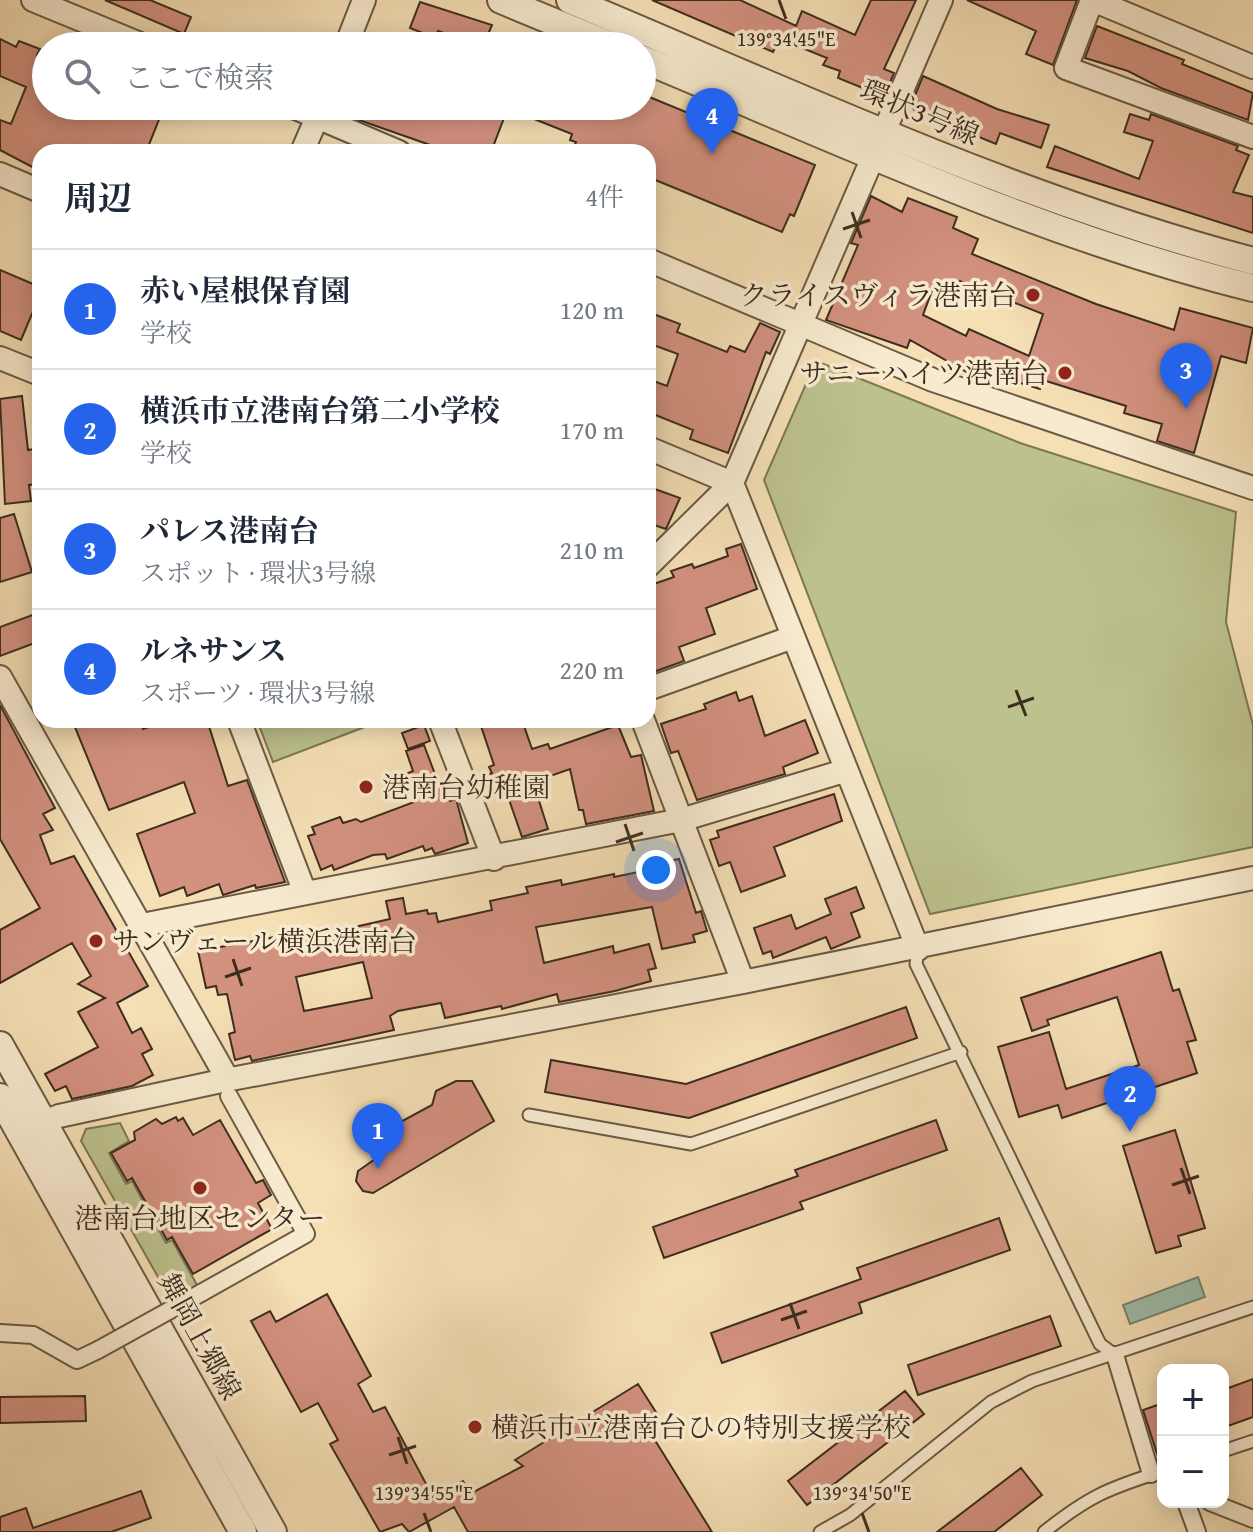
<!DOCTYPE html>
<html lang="ja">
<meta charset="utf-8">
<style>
body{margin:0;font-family:"Gentium Book Plus","Noto Serif JP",serif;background:#f2f2f3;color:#1f2937}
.controls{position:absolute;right:24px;bottom:24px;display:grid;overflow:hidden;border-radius:16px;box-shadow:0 4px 20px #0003}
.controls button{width:72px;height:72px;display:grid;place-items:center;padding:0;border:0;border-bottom:2px solid #e0e1e3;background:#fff;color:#1f2937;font:40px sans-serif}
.you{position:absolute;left:656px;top:870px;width:28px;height:28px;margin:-20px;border:6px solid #fff;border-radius:50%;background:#1a73e8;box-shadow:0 0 0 12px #1a73e833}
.badge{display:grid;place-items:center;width:52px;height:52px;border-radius:50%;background:#2563eb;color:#fff;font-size:26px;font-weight:700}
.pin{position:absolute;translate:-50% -66px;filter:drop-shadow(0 2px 4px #0008)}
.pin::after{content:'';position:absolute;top:42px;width:28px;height:24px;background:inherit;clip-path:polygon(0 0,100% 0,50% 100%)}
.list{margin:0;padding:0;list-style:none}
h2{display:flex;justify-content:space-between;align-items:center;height:104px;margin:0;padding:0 32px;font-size:34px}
h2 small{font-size:26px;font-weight:400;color:#747a83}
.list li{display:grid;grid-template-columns:52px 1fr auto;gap:24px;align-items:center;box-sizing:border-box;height:120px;padding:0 32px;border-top:2px solid #e0e1e3}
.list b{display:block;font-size:30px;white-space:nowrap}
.list p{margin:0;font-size:26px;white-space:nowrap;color:#747a83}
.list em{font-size:26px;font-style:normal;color:#747a83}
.icon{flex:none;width:44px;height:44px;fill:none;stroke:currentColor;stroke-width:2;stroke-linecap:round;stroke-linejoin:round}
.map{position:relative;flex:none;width:1253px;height:1532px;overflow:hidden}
.search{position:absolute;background:#fff;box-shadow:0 4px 20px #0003;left:32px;top:32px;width:624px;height:88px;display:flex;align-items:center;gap:20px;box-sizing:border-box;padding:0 28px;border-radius:44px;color:#747a83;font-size:30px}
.panel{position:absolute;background:#fff;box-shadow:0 4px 20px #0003;left:32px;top:144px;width:624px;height:584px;border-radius:24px}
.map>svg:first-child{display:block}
</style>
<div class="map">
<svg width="1253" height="1532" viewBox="0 0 1253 1532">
<rect width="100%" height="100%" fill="#f5dfb5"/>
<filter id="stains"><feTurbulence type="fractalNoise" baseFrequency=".0025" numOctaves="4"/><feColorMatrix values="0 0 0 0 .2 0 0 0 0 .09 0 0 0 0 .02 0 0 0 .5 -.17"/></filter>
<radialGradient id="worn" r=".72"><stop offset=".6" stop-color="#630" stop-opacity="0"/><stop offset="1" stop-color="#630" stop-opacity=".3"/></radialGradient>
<path fill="#bcc18d" stroke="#7c7756" stroke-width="2" d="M816,361L1020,443L1236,512L1226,622L1253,725V847L930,914L764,480Z
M257,720H383L273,762Z
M120,1123L129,1141L109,1153L126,1184L132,1181L166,1243L172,1240L197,1285L171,1300L81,1141L86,1129Z"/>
<path fill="#9dbdaa" stroke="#778372" stroke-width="2" d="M1198,1277L1205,1297L1130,1324L1123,1305Z"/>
<path fill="#d3917f" stroke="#3d2d1f" stroke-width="2" fill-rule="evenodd" d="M105,0H150L191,17L184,34Z
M652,0H740L796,26L802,11L855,35L871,0H916L884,69L894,73L889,85L870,91L838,78L840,71L823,65L827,58L780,39L773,52Z
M967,0H1077L1053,65L1026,54L1036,31Z
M420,2L492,25L483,46L438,31L435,38L410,28Z
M1097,26L1184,60L1182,64L1253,93L1248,120L1161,88L1128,71L1085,58Z
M0,39L16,47L19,41L40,49L37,55L46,58V106H146L162,112L146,152H40V171L0,150V120L11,124L26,87L0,76Z
M923,76L997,109L1049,125L1041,148L1000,133L996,144L915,111L911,105Z
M642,94L815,165L794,216L790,214L782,232L648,177V152H586L574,147L576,142L570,140L572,134L504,107L642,106Z
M362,106H461L504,118L491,152H450L356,119Z
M1130,114L1149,120L1151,114L1238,146L1236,150L1249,155L1233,192L1253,197V233L1047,167L1055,146L1139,179L1153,141L1124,132Z
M871,196L902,212L908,198L957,217L953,228L978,239L972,254L1096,304L1174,330L1180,308L1253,328L1246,363L1221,356L1194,453L1157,441L1162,424L1124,413L1126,406L1043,380L1040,389L981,371L977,378L910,340L907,348L826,320L858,245L851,243ZM936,280L957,289L960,281L1043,314L1029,356L969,329L966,336L923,315Z
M0,270L40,287V312L34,309L21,340L0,331Z
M648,312L680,324L677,332L727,352L730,346L745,352L760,323L780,332L770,354L766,352L728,453L690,439L693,430L648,412V379L667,386L678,354L648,343Z
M22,396L28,450L35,449L39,484L29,485L31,501L5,504L0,399Z
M652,488L680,498L666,529L648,523V500Z
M14,514L32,572L0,582V518Z
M741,544L757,589L706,608L715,634L679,647L684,661L648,674V586L674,577L671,571L692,564L694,568L728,556L726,549Z
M35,614L40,641L0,656V627Z
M736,692L739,701L752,696L765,736L805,720L818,753L783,767L785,774L697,800L678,751L671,753L661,724L706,709L704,704Z
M0,705L55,808L43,814L53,830L40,835L51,864L74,856L148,986L117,1003L132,1033L141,1028L152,1049L142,1054L153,1075L132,1086L72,1099L66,1086L55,1091L45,1074L98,1047L78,1012L105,998L78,984L91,976L72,943L0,983V930L40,908L0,839Z
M72,720H101L103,725L118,720H140L143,729L170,720H207L228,786L247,780L285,882L256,888L255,885L223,895L219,884L187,896L184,887L160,896L137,834L195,813L184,782L109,810Z
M479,720H522L532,749L548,744L550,749L618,725L631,757L641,755L654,811L586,824L583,810H579L570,769L533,782L548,829L522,837L506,791L489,797L481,776L492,773L489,767L494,765Z
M424,725L430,741L408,749L402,733Z
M424,745L441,790L445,789L450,801L456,799L468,843L435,854L432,848L425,851L423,846L387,859L385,854L373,855L334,870L332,865L321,870L308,836L315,834L312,827L340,817L343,823L356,819L361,822L417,801L406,774L413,771L406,751Z
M834,794L842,821L774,847L785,876L741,892L730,862L719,866L710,840L719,837L717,831Z
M679,859L696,913L701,911L707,931L693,935L695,942L662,949L652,907L536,927L544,963L613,946L614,953L649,944L656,968L648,970L651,981L615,991L559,1002L557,994L502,1009L501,1006L445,1018L441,1003L398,1011L390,1016L394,1030L252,1061L250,1056L235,1060L229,1034L235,1032L227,994L218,995L216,986L206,988L198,951L303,932V935L336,928L337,931L390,919L386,901L403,898L406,914L427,910L428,914L436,913L438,922L492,910L490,901L528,893L526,887L561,880L562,885L614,874V877L658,868L657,863ZM363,962L372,998L304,1011L296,977Z
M856,887L864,908L851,913L860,937L831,949L826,937L773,958L771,951L763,954L754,928L791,915L796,929L831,914L825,899Z
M1161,952L1173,991L1179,989L1196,1040L1187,1042L1197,1073L1062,1118L1058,1105L1019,1117L998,1047L1049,1032L1066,1089L1139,1065L1117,997L1047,1020L1049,1025L1032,1031L1021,998Z
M906,1007L917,1038L689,1118L545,1092L551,1060L686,1084Z
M456,1081H472L494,1121L373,1193L363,1191L356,1181L358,1171L378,1157L373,1149L386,1142L382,1132L432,1105L436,1091Z
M176,1117L178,1121L183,1118L193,1135L220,1120L256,1183L263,1180L271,1195L258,1203L272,1229L193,1274L172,1237L167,1240L132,1178L127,1181L111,1153L135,1140L134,1132L156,1119L162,1124Z
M936,1120L947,1150L800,1202L803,1209L664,1258L653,1227L798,1176L795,1170Z
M1175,1130L1205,1228L1178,1236L1181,1246L1156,1253L1123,1146Z
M999,1218L1010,1250L859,1303L862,1313L722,1363L711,1333L861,1279L857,1268Z
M327,1294L371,1376L358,1384L373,1412L385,1407L433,1497L463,1481L470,1494L523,1466L515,1460L638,1384L661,1420L648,1429L712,1532H468L454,1507L409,1532L402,1524L380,1532L330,1444L338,1440L318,1403L301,1412L251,1321L270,1311L276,1322Z
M1050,1316L1061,1346L918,1395L908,1365Z
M1253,1379V1417L1228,1426L1223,1411V1390Z
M905,1391L924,1414L807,1505L788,1481Z
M85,1396L86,1421L0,1423V1397Z
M1163,1403V1463H1160L1143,1410Z
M1021,1468L1042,1495L994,1532H937Z
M141,1491L151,1518L111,1532H0V1517L26,1508L33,1528Z"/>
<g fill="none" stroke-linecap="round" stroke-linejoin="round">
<defs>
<path id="service" d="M918,949L916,964L1100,1344L1115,1355
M529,1115L691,1144L961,1052
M1223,1451L1253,1441
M820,1532L850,1515L991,1402L1032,1381L1253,1307
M1044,1532C1089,1496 1109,1488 1163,1471"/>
<path id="pedestrian" d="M201,1293L306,1234L229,1096
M0,1333L33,1335L77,1360L98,1350
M1115,1355L1151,1474
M1186,1502L1197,1532
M1210,1502L1253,1519"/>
<path id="minor" d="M33,0L145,46
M1092,0L1066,68L1253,137
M1093,0L1253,67
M346,46L364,0
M291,106L399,152
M302,152L322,106
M0,174L40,191
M648,260L933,380L1253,488
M0,358L40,374
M648,448L732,483L918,949
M648,566L732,483L941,0
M0,677L228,1080
M648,689L793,637
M239,720L305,893
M440,720L494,859
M142,925L681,820L844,771
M743,982L1253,878
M29,1128L59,1116L226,1080L743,982L643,720"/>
<path id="tertiary" d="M501,0L612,46
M570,0C795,94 1017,199 1253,261
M642,59C843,142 1041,236 1253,288
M0,1045L273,1532
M0,1097L243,1532"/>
</defs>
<use href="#service" stroke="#6b5a44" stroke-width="15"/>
<use href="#pedestrian" stroke="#6b5a44" stroke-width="20"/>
<use href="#minor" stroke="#6b5a44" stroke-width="26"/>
<use href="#tertiary" stroke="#6b5a44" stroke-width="30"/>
<use href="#service" stroke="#f8eacf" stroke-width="11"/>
<use href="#pedestrian" stroke="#f8eacf" stroke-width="16"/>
<use href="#minor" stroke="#f8eacf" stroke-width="22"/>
<use href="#tertiary" stroke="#f8eacf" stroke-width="26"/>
<defs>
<path id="pedestrian-bridge" d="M98,1350L201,1293"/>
</defs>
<use href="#pedestrian-bridge" stroke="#6b5a44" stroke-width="20" stroke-linecap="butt"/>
<use href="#pedestrian-bridge" stroke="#f8eacf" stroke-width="16"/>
</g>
<path fill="none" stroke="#3d2d1f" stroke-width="3" d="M779,0L786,19M852,212L861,238M843,229L870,220M1016,690L1026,716M1008,707L1034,698M625,824L634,851M616,842L643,833M233,959L242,986M225,977L251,968M1181,1168L1190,1194M1172,1185L1199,1176M790,1303L799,1329M781,1320L807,1311M398,1437L407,1464M389,1455L416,1446M424,1513L431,1532M862,1513L869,1532"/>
<g fill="#8f2418" stroke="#f8eacf" stroke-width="3">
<circle cx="1033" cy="295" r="8"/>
<circle cx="1065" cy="373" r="8"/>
<circle cx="366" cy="787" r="8"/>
<circle cx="96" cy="941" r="8"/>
<circle cx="200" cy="1188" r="8"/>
<circle cx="475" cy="1427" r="8"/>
</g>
<g text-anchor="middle" stroke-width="7" stroke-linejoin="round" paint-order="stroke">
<g font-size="28" fill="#3d2d1f" stroke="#f8eacf">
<text transform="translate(920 112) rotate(23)" y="10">環状3号線</text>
<text transform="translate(200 1336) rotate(61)" y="10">舞岡上郷線</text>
</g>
<g font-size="28" fill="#3d2d1f" stroke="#f8eacf" text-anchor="start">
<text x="1017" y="305" text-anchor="end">クライスヴィラ港南台</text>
<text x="1049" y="383" text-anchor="end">サニーハイツ港南台</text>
<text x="382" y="797">港南台幼稚園</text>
<text x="112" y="951">サンヴェール横浜港南台</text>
<text x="200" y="1228" text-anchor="middle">港南台地区センター</text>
<text x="491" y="1437">横浜市立港南台ひの特別支援学校</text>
</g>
</g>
<g font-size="20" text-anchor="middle" fill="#3d2d1f" stroke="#f8eacf" stroke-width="7" stroke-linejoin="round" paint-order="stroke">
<text x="786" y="46">139°34'45"E</text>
<text x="424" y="1500">139°34'55"E</text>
<text x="862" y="1500">139°34'50"E</text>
</g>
<rect width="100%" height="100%" filter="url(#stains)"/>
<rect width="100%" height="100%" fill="url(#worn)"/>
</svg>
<div class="controls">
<button>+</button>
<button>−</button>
</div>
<div class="you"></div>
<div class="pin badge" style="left:378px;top:1169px">1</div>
<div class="pin badge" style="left:1130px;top:1132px">2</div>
<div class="pin badge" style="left:1186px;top:409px">3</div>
<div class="pin badge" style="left:712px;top:154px">4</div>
<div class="search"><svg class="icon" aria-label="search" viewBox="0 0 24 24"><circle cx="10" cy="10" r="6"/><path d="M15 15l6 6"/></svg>ここで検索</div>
<section class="panel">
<h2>周辺<small>4件</small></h2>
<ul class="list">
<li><span class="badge">1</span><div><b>赤い屋根保育園</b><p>学校</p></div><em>120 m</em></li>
<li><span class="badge">2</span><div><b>横浜市立港南台第二小学校</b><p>学校</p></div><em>170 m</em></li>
<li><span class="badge">3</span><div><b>パレス港南台</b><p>スポット · 環状3号線</p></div><em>210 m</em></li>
<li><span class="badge">4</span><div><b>ルネサンス</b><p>スポーツ · 環状3号線</p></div><em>220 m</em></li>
</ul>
</section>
</div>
